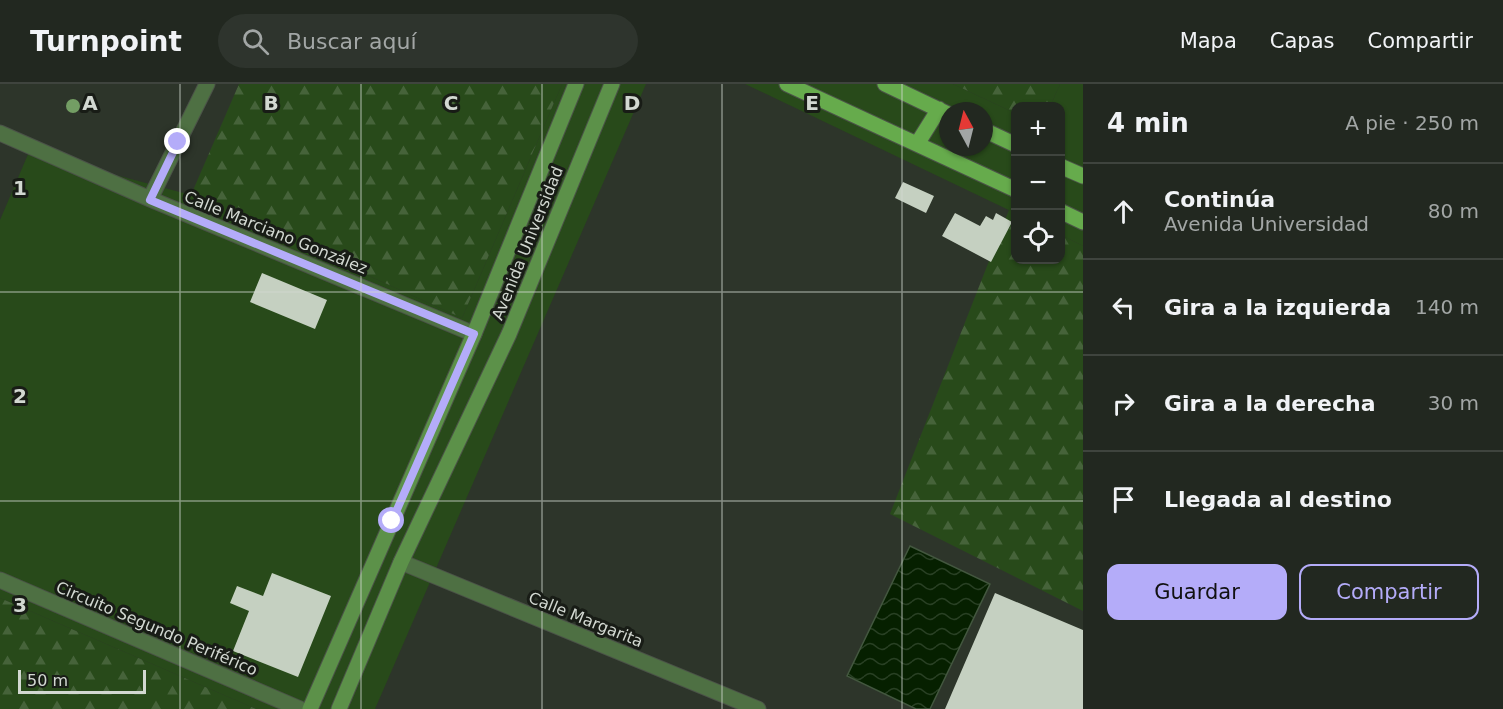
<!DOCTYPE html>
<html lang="es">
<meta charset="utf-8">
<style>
body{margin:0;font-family:"DejaVu Sans",sans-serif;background:#2e342d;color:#f1f3f6}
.controls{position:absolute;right:18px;top:18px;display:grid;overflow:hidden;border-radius:12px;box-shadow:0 2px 4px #0004}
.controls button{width:54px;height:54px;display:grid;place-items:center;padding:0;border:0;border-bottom:2px solid #3f443e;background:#222820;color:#f1f3f6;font:30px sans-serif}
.compass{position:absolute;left:939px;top:18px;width:54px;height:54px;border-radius:50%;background:#222820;box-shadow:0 2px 4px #0004;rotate:353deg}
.scale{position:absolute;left:18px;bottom:15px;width:128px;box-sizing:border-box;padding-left:6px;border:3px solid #d2d8d1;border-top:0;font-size:16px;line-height:21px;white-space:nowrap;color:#d2d8d1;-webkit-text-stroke:4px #181c16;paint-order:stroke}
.stop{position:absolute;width:18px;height:18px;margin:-14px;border:4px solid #b4acf9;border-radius:50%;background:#fff}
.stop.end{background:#b4acf9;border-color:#fff;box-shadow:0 2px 6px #0008}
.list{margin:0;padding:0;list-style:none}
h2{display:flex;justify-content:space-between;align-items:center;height:78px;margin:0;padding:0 24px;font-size:26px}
h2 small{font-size:20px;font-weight:400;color:#a2a6a5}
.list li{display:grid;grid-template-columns:39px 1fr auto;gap:18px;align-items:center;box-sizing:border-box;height:96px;padding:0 24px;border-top:2px solid #3f443e}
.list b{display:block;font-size:22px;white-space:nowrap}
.list p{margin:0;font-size:20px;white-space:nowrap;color:#a2a6a5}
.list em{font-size:20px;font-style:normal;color:#a2a6a5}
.actions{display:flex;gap:12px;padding:18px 24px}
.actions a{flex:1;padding:14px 0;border:2px solid #b4acf9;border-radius:12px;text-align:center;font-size:21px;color:#b4acf9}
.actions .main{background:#b4acf9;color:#111}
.icon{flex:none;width:33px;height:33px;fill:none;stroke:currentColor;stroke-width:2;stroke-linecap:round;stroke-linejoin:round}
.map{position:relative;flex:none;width:1083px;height:625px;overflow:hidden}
header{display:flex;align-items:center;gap:36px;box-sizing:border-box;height:84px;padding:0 30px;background:#222820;border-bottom:2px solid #3f443e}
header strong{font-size:28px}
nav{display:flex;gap:33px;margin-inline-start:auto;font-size:21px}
.search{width:420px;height:54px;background:#2e342d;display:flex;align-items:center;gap:15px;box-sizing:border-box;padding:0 21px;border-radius:33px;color:#a2a6a5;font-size:22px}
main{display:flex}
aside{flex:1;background:#222820}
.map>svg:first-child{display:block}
</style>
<header>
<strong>Turnpoint</strong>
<div class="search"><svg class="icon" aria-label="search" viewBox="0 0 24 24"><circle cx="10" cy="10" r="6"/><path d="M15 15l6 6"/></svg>Buscar aquí</div>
<nav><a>Mapa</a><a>Capas</a><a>Compartir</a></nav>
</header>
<main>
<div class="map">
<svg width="1083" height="625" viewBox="0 0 1083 625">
<defs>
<pattern id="forest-firs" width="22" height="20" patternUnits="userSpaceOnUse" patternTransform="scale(1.5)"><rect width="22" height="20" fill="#284a1a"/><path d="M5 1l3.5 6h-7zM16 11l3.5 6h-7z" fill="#46633a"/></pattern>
<pattern id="water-waves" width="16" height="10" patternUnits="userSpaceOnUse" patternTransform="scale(1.5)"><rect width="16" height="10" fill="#062000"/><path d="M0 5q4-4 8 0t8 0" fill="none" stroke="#294024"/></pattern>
</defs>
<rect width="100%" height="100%" fill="#2d352a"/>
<path fill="#284a1a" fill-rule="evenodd" d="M562,0H646L375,625H256L0,514V136L29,68L191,111L462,234Z
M745,0H953L1015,29V129ZM948,27H984V63H948Z
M1060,0H1083V162L1061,151L1060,22H1050Z"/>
<path fill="url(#forest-firs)" d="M239,0H562L462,234L191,111Z
M953,0H1060L1050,22H1016L1015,29Z
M1009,126L1015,129L1016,176H1060L1061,151L1083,162V527L890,430Z
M0,514L256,625H0Z"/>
<path fill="url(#water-waves)" stroke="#43573f" stroke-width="1.5" d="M910,462L990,500L930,625H916L847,592Z"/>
<path fill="#c5d0c1" d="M903,98L934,112L926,129L895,114Z
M955,129L980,142L986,132L993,136L996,129L1012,138L991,178L942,152Z
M262,189L327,216L315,245L250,218Z
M272,489L331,512L298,593L233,567L249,527L230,519L237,502L263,512Z
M995,509L1083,546V625H945Z"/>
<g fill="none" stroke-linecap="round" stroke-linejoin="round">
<defs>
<path id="minor" d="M0,49L150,115L474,250
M150,115L207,0
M401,478L758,625"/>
<path id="tertiary" d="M0,496L300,625"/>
<path id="secondary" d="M310,625L474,250L576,0
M339,625L401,478L509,250L612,0"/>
<path id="primary" d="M787,0L1016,106
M885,0L948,30
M984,46L1016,61
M917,60L939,25
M1060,82L1083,92
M1060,127L1083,138"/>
</defs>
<use href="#minor" stroke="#4b5248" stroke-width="17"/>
<use href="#tertiary" stroke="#4b5248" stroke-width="17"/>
<use href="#secondary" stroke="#4b5248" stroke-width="17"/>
<use href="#primary" stroke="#4b5248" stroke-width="17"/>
<use href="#minor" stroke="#4e7043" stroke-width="15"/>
<use href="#tertiary" stroke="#4e7043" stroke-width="15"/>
<use href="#secondary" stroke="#5c9149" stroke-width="15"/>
<use href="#primary" stroke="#66ab4c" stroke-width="15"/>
</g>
<circle fill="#739e64" cx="73" cy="22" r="7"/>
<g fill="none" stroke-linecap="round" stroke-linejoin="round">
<path stroke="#b4acf9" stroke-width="8" d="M178,58L150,116L474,250L392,437"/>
</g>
<path fill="none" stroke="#d2d8d1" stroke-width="1.5" stroke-opacity="0.55" d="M180,0V625M361,0V625M542,0V625M722,0V625M902,0V625M0,208H1083M0,417H1083"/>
<g text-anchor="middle" stroke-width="6" stroke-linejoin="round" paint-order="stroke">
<g font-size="16" fill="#d2d8d1" stroke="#181c16">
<text transform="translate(276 148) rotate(22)" y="6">Calle Marciano González</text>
<text transform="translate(527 159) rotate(-68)" y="6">Avenida Universidad</text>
<text transform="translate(586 535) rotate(22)" y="6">Calle Margarita</text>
<text transform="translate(157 544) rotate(23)" y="6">Circuito Segundo Periférico</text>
</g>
</g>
<g font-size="20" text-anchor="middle" font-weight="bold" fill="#d2d8d1" stroke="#181c16" stroke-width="6" stroke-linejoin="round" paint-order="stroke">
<text x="90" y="26">A</text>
<text x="271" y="26">B</text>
<text x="451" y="26">C</text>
<text x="632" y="26">D</text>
<text x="812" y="26">E</text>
<text x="20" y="111">1</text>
<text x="20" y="319">2</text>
<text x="20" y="528">3</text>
</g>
</svg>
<div class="controls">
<button>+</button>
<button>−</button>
<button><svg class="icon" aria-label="locate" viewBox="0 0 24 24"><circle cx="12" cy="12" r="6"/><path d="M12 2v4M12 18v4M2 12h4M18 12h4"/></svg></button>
</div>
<svg class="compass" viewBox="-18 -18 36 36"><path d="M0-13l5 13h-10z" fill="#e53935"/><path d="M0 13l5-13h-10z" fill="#a2a6a5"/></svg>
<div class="scale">50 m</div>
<div class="stop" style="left:392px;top:437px"></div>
<div class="stop end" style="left:178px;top:58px"></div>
</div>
<aside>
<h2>4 min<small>A pie · 250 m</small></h2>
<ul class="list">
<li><svg class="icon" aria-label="ahead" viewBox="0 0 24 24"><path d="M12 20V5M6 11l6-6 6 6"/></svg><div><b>Continúa</b><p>Avenida Universidad</p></div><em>80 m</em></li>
<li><svg class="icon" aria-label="left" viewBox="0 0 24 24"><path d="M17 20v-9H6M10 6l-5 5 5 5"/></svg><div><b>Gira a la izquierda</b></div><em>140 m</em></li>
<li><svg class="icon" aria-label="right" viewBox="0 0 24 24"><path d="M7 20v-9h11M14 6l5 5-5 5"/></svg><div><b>Gira a la derecha</b></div><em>30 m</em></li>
<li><svg class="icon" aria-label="arrive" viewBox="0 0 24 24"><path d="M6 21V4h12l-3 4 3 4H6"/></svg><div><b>Llegada al destino</b></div></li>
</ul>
<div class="actions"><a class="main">Guardar</a><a>Compartir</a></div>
</aside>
</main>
